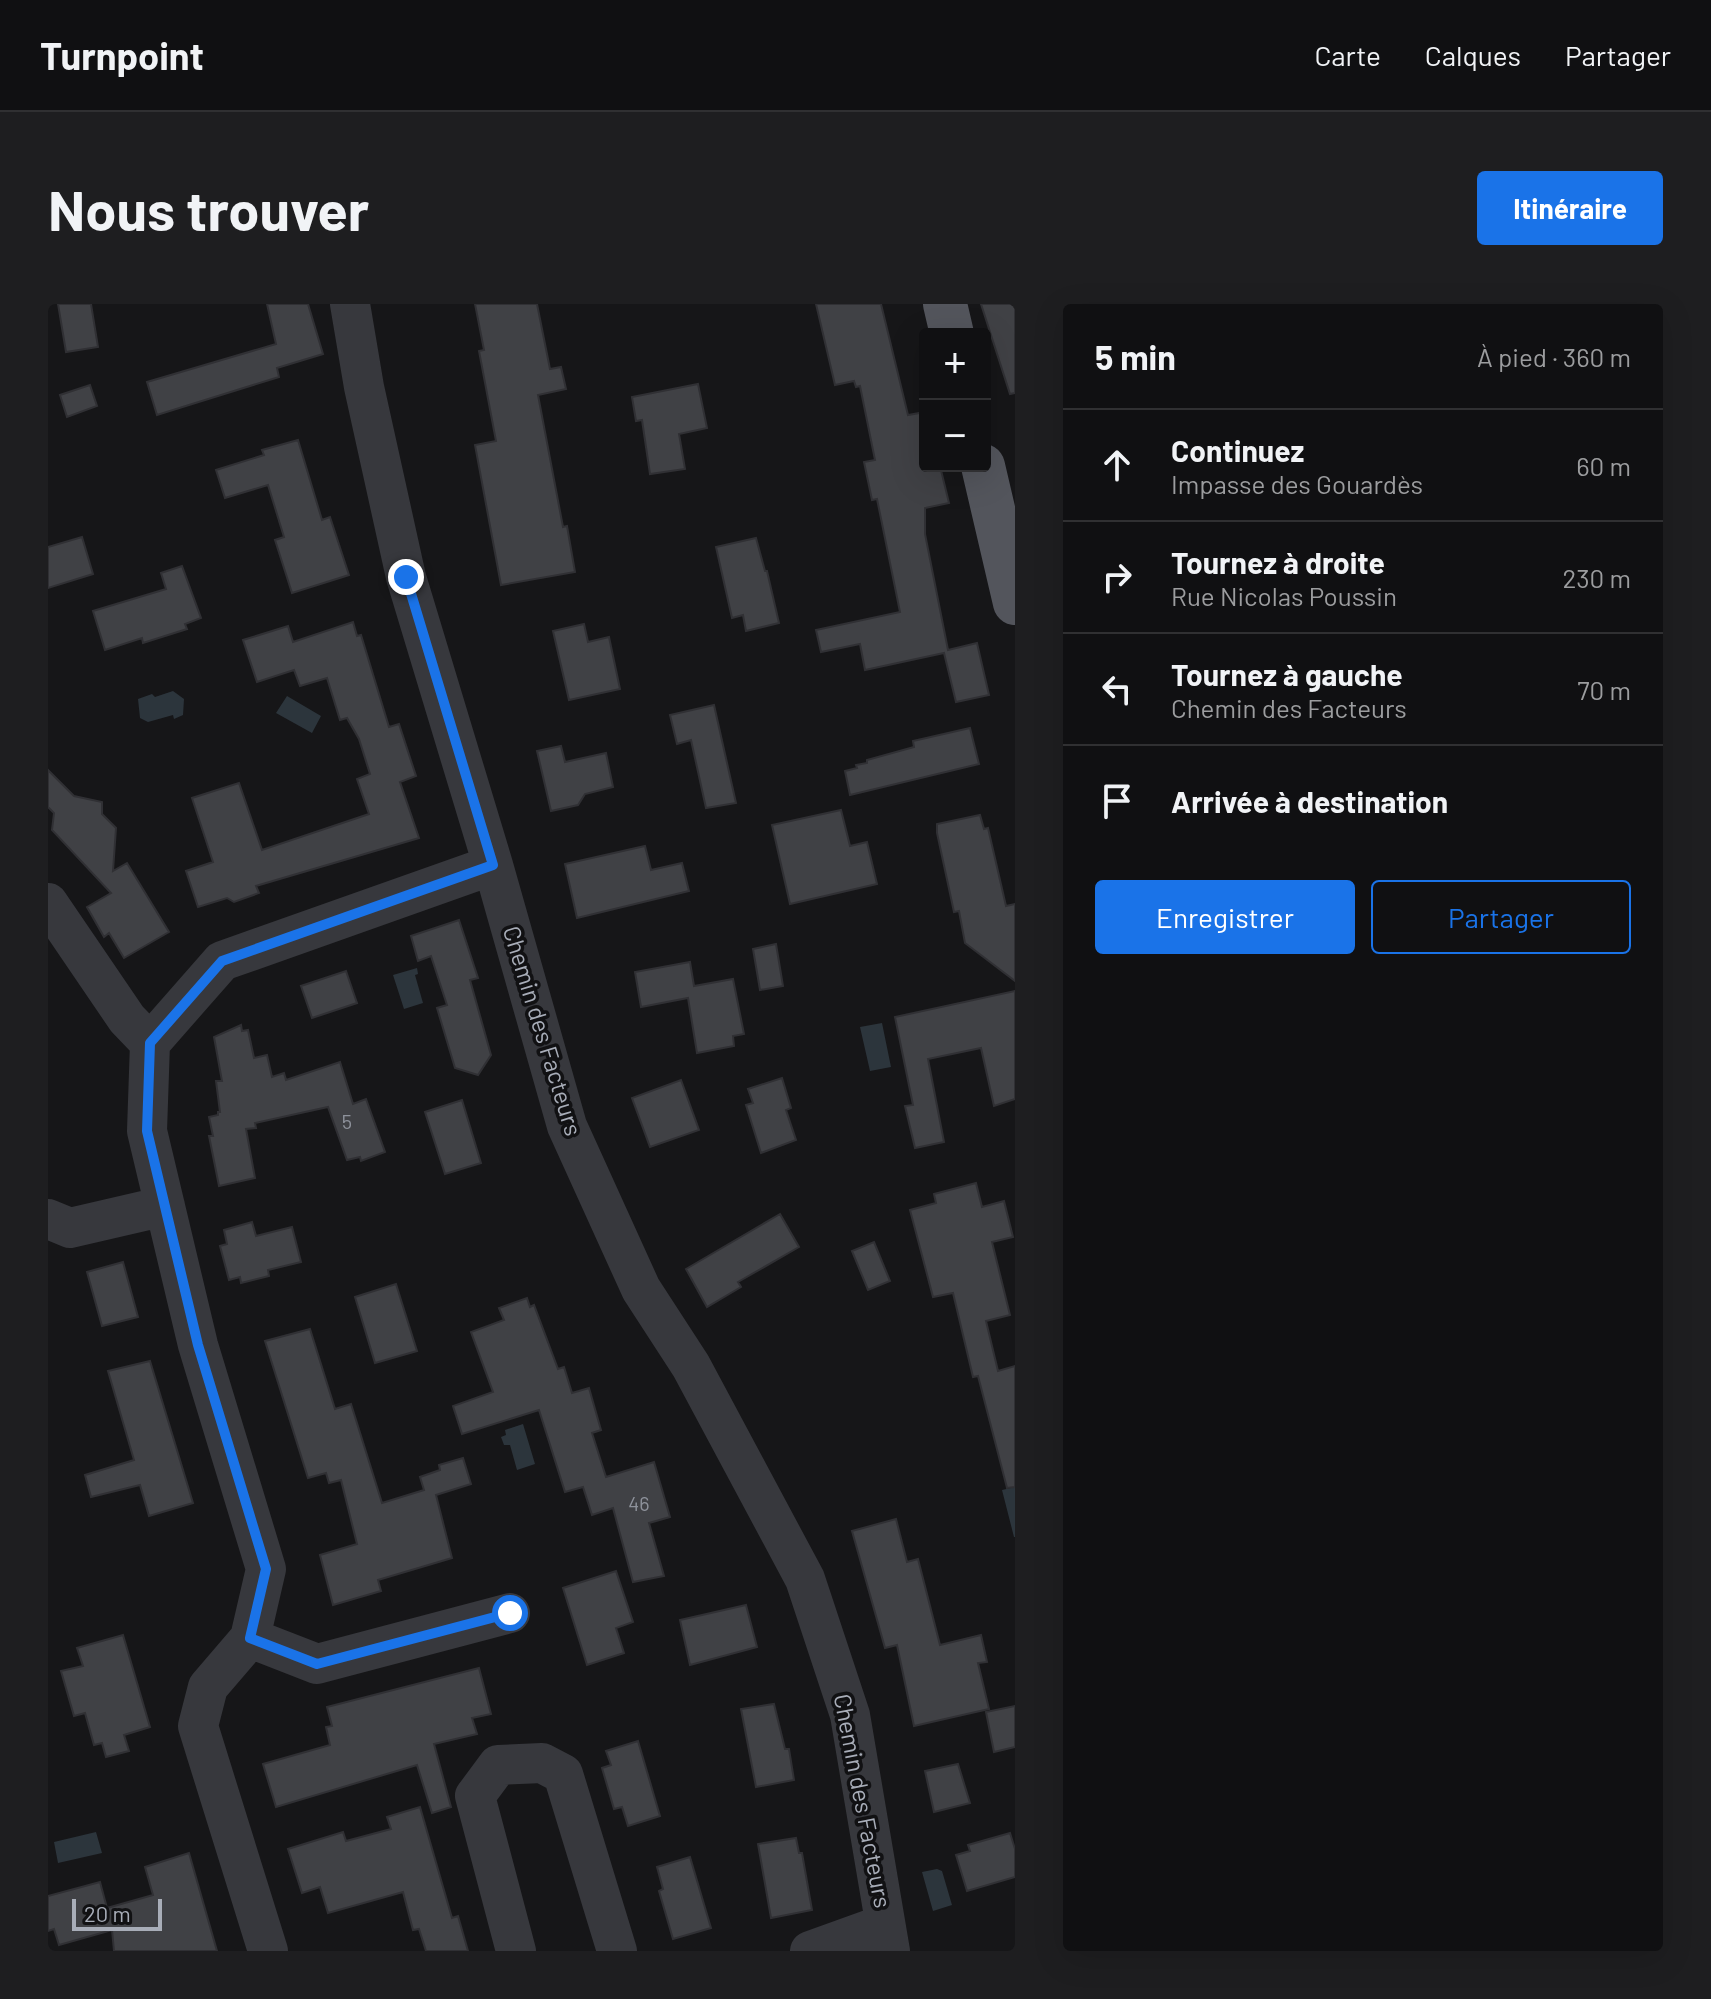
<!DOCTYPE html>
<html lang="fr">
<meta charset="utf-8">
<style>
body{margin:0;font-family:Barlow,sans-serif;background:#1e1e20;color:#f1f3f6}
.controls{position:absolute;right:24px;top:24px;display:grid;overflow:hidden;border-radius:8px;box-shadow:0 8px 32px #0002}
.controls button{width:72px;height:72px;display:grid;place-items:center;padding:0;border:0;border-bottom:2px solid #303032;background:#101012;color:#f1f3f6;font:40px sans-serif}
.scale{position:absolute;left:24px;bottom:20px;width:90px;box-sizing:border-box;padding-left:8px;border:4px solid #a8adb8;border-top:0;font-size:22px;line-height:28px;white-space:nowrap;color:#a8adb8;-webkit-text-stroke:6px #111113;paint-order:stroke}
.stop{position:absolute;width:24px;height:24px;margin:-18px;border:6px solid #1a73e8;border-radius:50%;background:#fff}
.stop.end{background:#1a73e8;border-color:#fff;box-shadow:0 2px 8px #0008}
.list{margin:0;padding:0;list-style:none}
h2{display:flex;justify-content:space-between;align-items:center;height:104px;margin:0;padding:0 32px;font-size:34px}
h2 small{font-size:26px;font-weight:400;color:#9c9d9f}
.list li{display:grid;grid-template-columns:52px 1fr auto;gap:24px;align-items:center;box-sizing:border-box;height:112px;padding:0 32px;border-top:2px solid #303032}
.list b{display:block;font-size:30px;white-space:nowrap}
.list p{margin:0;font-size:26px;white-space:nowrap;color:#9c9d9f}
.list em{font-size:26px;font-style:normal;color:#9c9d9f}
.actions{display:flex;gap:16px;padding:24px 32px}
.actions a{flex:1;padding:18px 0;border:2px solid #1a73e8;border-radius:8px;text-align:center;font-size:28px;color:#1a73e8}
.actions .main{background:#1a73e8;color:#fff}
.icon{flex:none;width:44px;height:44px;fill:none;stroke:currentColor;stroke-width:2;stroke-linecap:round;stroke-linejoin:round}
.map{position:relative;flex:none;width:967px;height:1647px;overflow:hidden;border-radius:8px}
header{display:flex;align-items:center;gap:48px;box-sizing:border-box;height:112px;padding:0 40px;background:#101012;border-bottom:2px solid #303032}
header strong{font-size:38px}
nav{display:flex;gap:44px;margin-inline-start:auto;font-size:28px}
.intro{display:flex;align-items:center;justify-content:space-between;box-sizing:border-box;height:192px;padding:0 48px}
h1{margin:0;font-size:56px}
.button{padding:20px 36px;border-radius:8px;background:#1a73e8;color:#fff;font-size:28px;font-weight:700}
main{display:flex;gap:48px;padding:0 48px}
aside{flex:1;background:#101012;border-radius:8px;box-shadow:0 8px 32px #0002}
.map>svg:first-child{display:block}
</style>
<header>
<strong>Turnpoint</strong>
<nav><a>Carte</a><a>Calques</a><a>Partager</a></nav>
</header>
<div class="intro"><h1>Nous trouver</h1><a class="button">Itinéraire</a></div>
<main>
<div class="map">
<svg width="967" height="1647" viewBox="0 0 967 1647">
<rect width="100%" height="100%" fill="#161618"/>
<path fill="#2c353c" d="M125,387L136,395L135,411L126,415L125,411L100,418L92,414L90,395L104,390L107,393Z
M239,392L273,412L264,429L228,409Z
M369,664L370,670L367,671L375,699L356,705L345,671Z
M834,719L843,763L822,767L812,723Z
M475,1120L487,1160L469,1166L462,1141H456L453,1133L458,1131L457,1126Z
M967,1183V1233H966L954,1186Z
M48,1528L54,1549L10,1559L6,1538Z
M889,1565L894,1567L904,1601L885,1607L874,1568Z"/>
<path fill="#404145" stroke="#303034" stroke-width="2" d="M10,0H43L50,43L18,48Z
M219,0H260L275,50L229,64L231,73L109,111L99,78L228,40Z
M427,0H489L502,65L513,63L518,85L490,91L515,223L519,222L527,268L453,281L427,141L448,137L431,47L436,46Z
M768,0H833L860,111L877,108V162H892L901,199L877,204V230L900,346L929,339L941,391L908,398L896,349L817,366L812,340L773,348L768,326L852,308L829,195L824,196L816,158L827,156L812,82L808,83L806,77L787,81Z
M933,0H967V89L962,90Z
M650,80L659,124L631,130L637,165L602,170L594,116L588,117L584,93Z
M42,81L49,102L19,113L12,91Z
M250,136L274,216L282,213L301,271L244,289L227,236L236,233L220,181L177,194L168,166L216,151L214,146Z
M34,233L45,270L0,284V243Z
M708,234L717,267H719L731,319L698,327L695,311L684,314L668,243Z
M134,262L153,314L137,320L139,325L95,339L94,334L57,346L45,307L118,285L113,269Z
M305,318L309,332L313,331L341,423L351,420L368,472L352,478L371,534L208,582L211,589L186,598L179,594L150,603L138,567L165,558L144,494L191,479L214,546L321,510L309,475L322,470L311,435L299,414L292,416L279,374L252,382L246,366L209,378L195,336L240,322L245,338Z
M536,320L540,338L561,333L572,385L521,396L505,327Z
M666,401L688,499L658,504L643,436L629,440L622,411Z
M922,424L931,460L802,491L797,467L809,464L808,461L819,459V456L866,443L865,437Z
M513,442L517,458L558,449L565,483L537,490L530,501L503,507L489,447Z
M0,466L26,492L54,498V510L68,524L65,567L79,559L121,628L76,654L61,629L56,633L39,603L63,589L4,526L6,509L0,503Z
M793,506L802,542L819,538L829,580L742,600L724,521Z
M932,511L936,525L940,524L958,602L967,600V677L917,639L911,607L906,608L889,529V520Z
M597,542L603,566L634,559L641,587L529,614L517,560Z
M411,616L430,674L422,676L443,751L430,771L407,764L389,704L399,701L383,652L370,657L363,632Z
M728,640L735,682L712,686L705,645Z
M642,658L646,682L685,675L696,730L685,732L686,742L649,749L640,694L593,703L587,668Z
M298,667L309,699L264,714L253,682Z
M967,687V795L946,802L933,744L880,755L896,838L867,844L857,802L865,801L847,713Z
M193,721L194,727L200,726L206,754L219,751L224,773L236,769L238,776L292,758L305,800L318,795L337,848L313,857L312,853L299,856L280,803L207,819L208,824L198,825L207,874L171,882L161,832H165L161,813L170,811V808H172L168,777H174L166,733Z
M734,774L743,804L738,806L748,836L713,849L698,801L705,799L700,785Z
M633,776L651,826L602,843L584,794Z
M414,796L433,859L397,870L377,808Z
M928,879L934,903L956,897L965,933L944,938L962,1011L938,1017L950,1067L967,1062V1183L959,1184L930,1072L925,1073L905,989L885,993L862,906L888,899L886,890Z
M732,910L751,943L690,978L693,983L659,1003L638,965Z
M204,918L208,932L244,923L253,958L220,966L221,972L193,979L192,973L181,976L172,942L179,940L176,926Z
M826,938L842,977L820,986L804,947Z
M75,958L90,1013L54,1022L39,968Z
M348,980L369,1047L327,1059L307,993Z
M479,994L482,1003L486,1001L510,1065L516,1063L524,1089L541,1084L553,1126L544,1129L558,1173L606,1158L622,1213L601,1219L616,1272L585,1278L565,1204L544,1211L535,1183L517,1188L491,1106L414,1130L405,1102L445,1088L423,1028L456,1016L451,1004Z
M262,1025L287,1105L303,1100L334,1199L376,1186L372,1173L392,1166L391,1161L415,1154L423,1180L388,1191L404,1254L330,1276L333,1287L285,1301L272,1251L309,1240L293,1176L281,1179L278,1169L260,1174L217,1037Z
M102,1057L145,1199L101,1212L92,1181L43,1193L37,1171L86,1156L60,1067Z
M848,1215L859,1258L870,1255L892,1341L933,1331L939,1358L930,1359L941,1405L866,1422L849,1341L837,1344L804,1227Z
M568,1267L585,1318L568,1324L576,1349L539,1361L515,1284Z
M698,1301L709,1343L642,1361L632,1316Z
M75,1331L102,1423L76,1431L81,1447L58,1453L54,1439L46,1441L37,1409L26,1412L13,1367L35,1362L29,1344Z
M431,1364L443,1410L424,1414L429,1430L386,1440L403,1503L384,1509L369,1461L228,1503L215,1460L282,1441L278,1423L284,1422L279,1403Z
M726,1400L737,1445H741L746,1476L708,1483L693,1405Z
M967,1402V1443L946,1448L938,1408Z
M590,1437L612,1512L580,1522L574,1503L566,1505L554,1464L563,1461L558,1447Z
M910,1460L922,1499L886,1508L877,1467Z
M372,1503L404,1614L410,1612L420,1647H378L371,1625L365,1626L355,1588L280,1609L272,1583L254,1589L240,1545L295,1528L298,1537L343,1525L339,1513Z
M962,1529L967,1545V1573L919,1587L908,1551L922,1547L920,1541Z
M748,1534L751,1549H754L764,1606L723,1614L710,1540Z
M141,1549L169,1647H66L64,1626L11,1641L6,1625L0,1627V1592L52,1578L59,1604L105,1591L97,1563Z
M642,1553L663,1624L625,1635L611,1587L615,1585L609,1563Z"/>
<g fill="none" stroke-linecap="round" stroke-linejoin="round">
<path stroke="#37383d" stroke-width="40" d="M302,0L316,83L358,273L445,561L519,822L593,985L643,1062L757,1275L802,1411L842,1647
M0,599L79,715L102,739
M0,915L22,924L117,902
M202,1334L269,1360L462,1309
M220,1647L150,1422L160,1383L202,1334L218,1265L150,1041L99,827L102,739L174,657L445,561
M468,1647L427,1492L450,1461L494,1459L515,1470L569,1647
M762,1647L837,1620"/>
<path stroke="#53555c" stroke-width="44" d="M897,0L904,30
M935,162L967,299"/>
</g>
<g fill="none" stroke-linecap="round" stroke-linejoin="round">
<path stroke="#1a73e8" stroke-width="10" d="M358,273L445,561L174,657L102,739L99,827L150,1041L218,1265L202,1334L269,1360L462,1309"/>
</g>
<g text-anchor="middle" stroke-width="7" stroke-linejoin="round" paint-order="stroke">
<g font-size="20" fill="#8e929b">
<text x="299" y="825">5</text>
<text x="591" y="1207">46</text>
</g>
<g font-size="24" fill="#a8adb8" stroke="#111113">
<text transform="translate(494 727) rotate(73)" y="8">Chemin des Facteurs</text>
<text transform="translate(814 1497) rotate(79)" y="8">Chemin des Facteurs</text>
</g>
</g>
</svg>
<div class="controls">
<button>+</button>
<button>−</button>
</div>
<div class="scale">20 m</div>
<div class="stop" style="left:462px;top:1309px"></div>
<div class="stop end" style="left:358px;top:273px"></div>
</div>
<aside>
<h2>5 min<small>À pied · 360 m</small></h2>
<ul class="list">
<li><svg class="icon" aria-label="ahead" viewBox="0 0 24 24"><path d="M12 20V5M6 11l6-6 6 6"/></svg><div><b>Continuez</b><p>Impasse des Gouardès</p></div><em>60 m</em></li>
<li><svg class="icon" aria-label="right" viewBox="0 0 24 24"><path d="M7 20v-9h11M14 6l5 5-5 5"/></svg><div><b>Tournez à droite</b><p>Rue Nicolas Poussin</p></div><em>230 m</em></li>
<li><svg class="icon" aria-label="left" viewBox="0 0 24 24"><path d="M17 20v-9H6M10 6l-5 5 5 5"/></svg><div><b>Tournez à gauche</b><p>Chemin des Facteurs</p></div><em>70 m</em></li>
<li><svg class="icon" aria-label="arrive" viewBox="0 0 24 24"><path d="M6 21V4h12l-3 4 3 4H6"/></svg><div><b>Arrivée à destination</b></div></li>
</ul>
<div class="actions"><a class="main">Enregistrer</a><a>Partager</a></div>
</aside>
</main>
